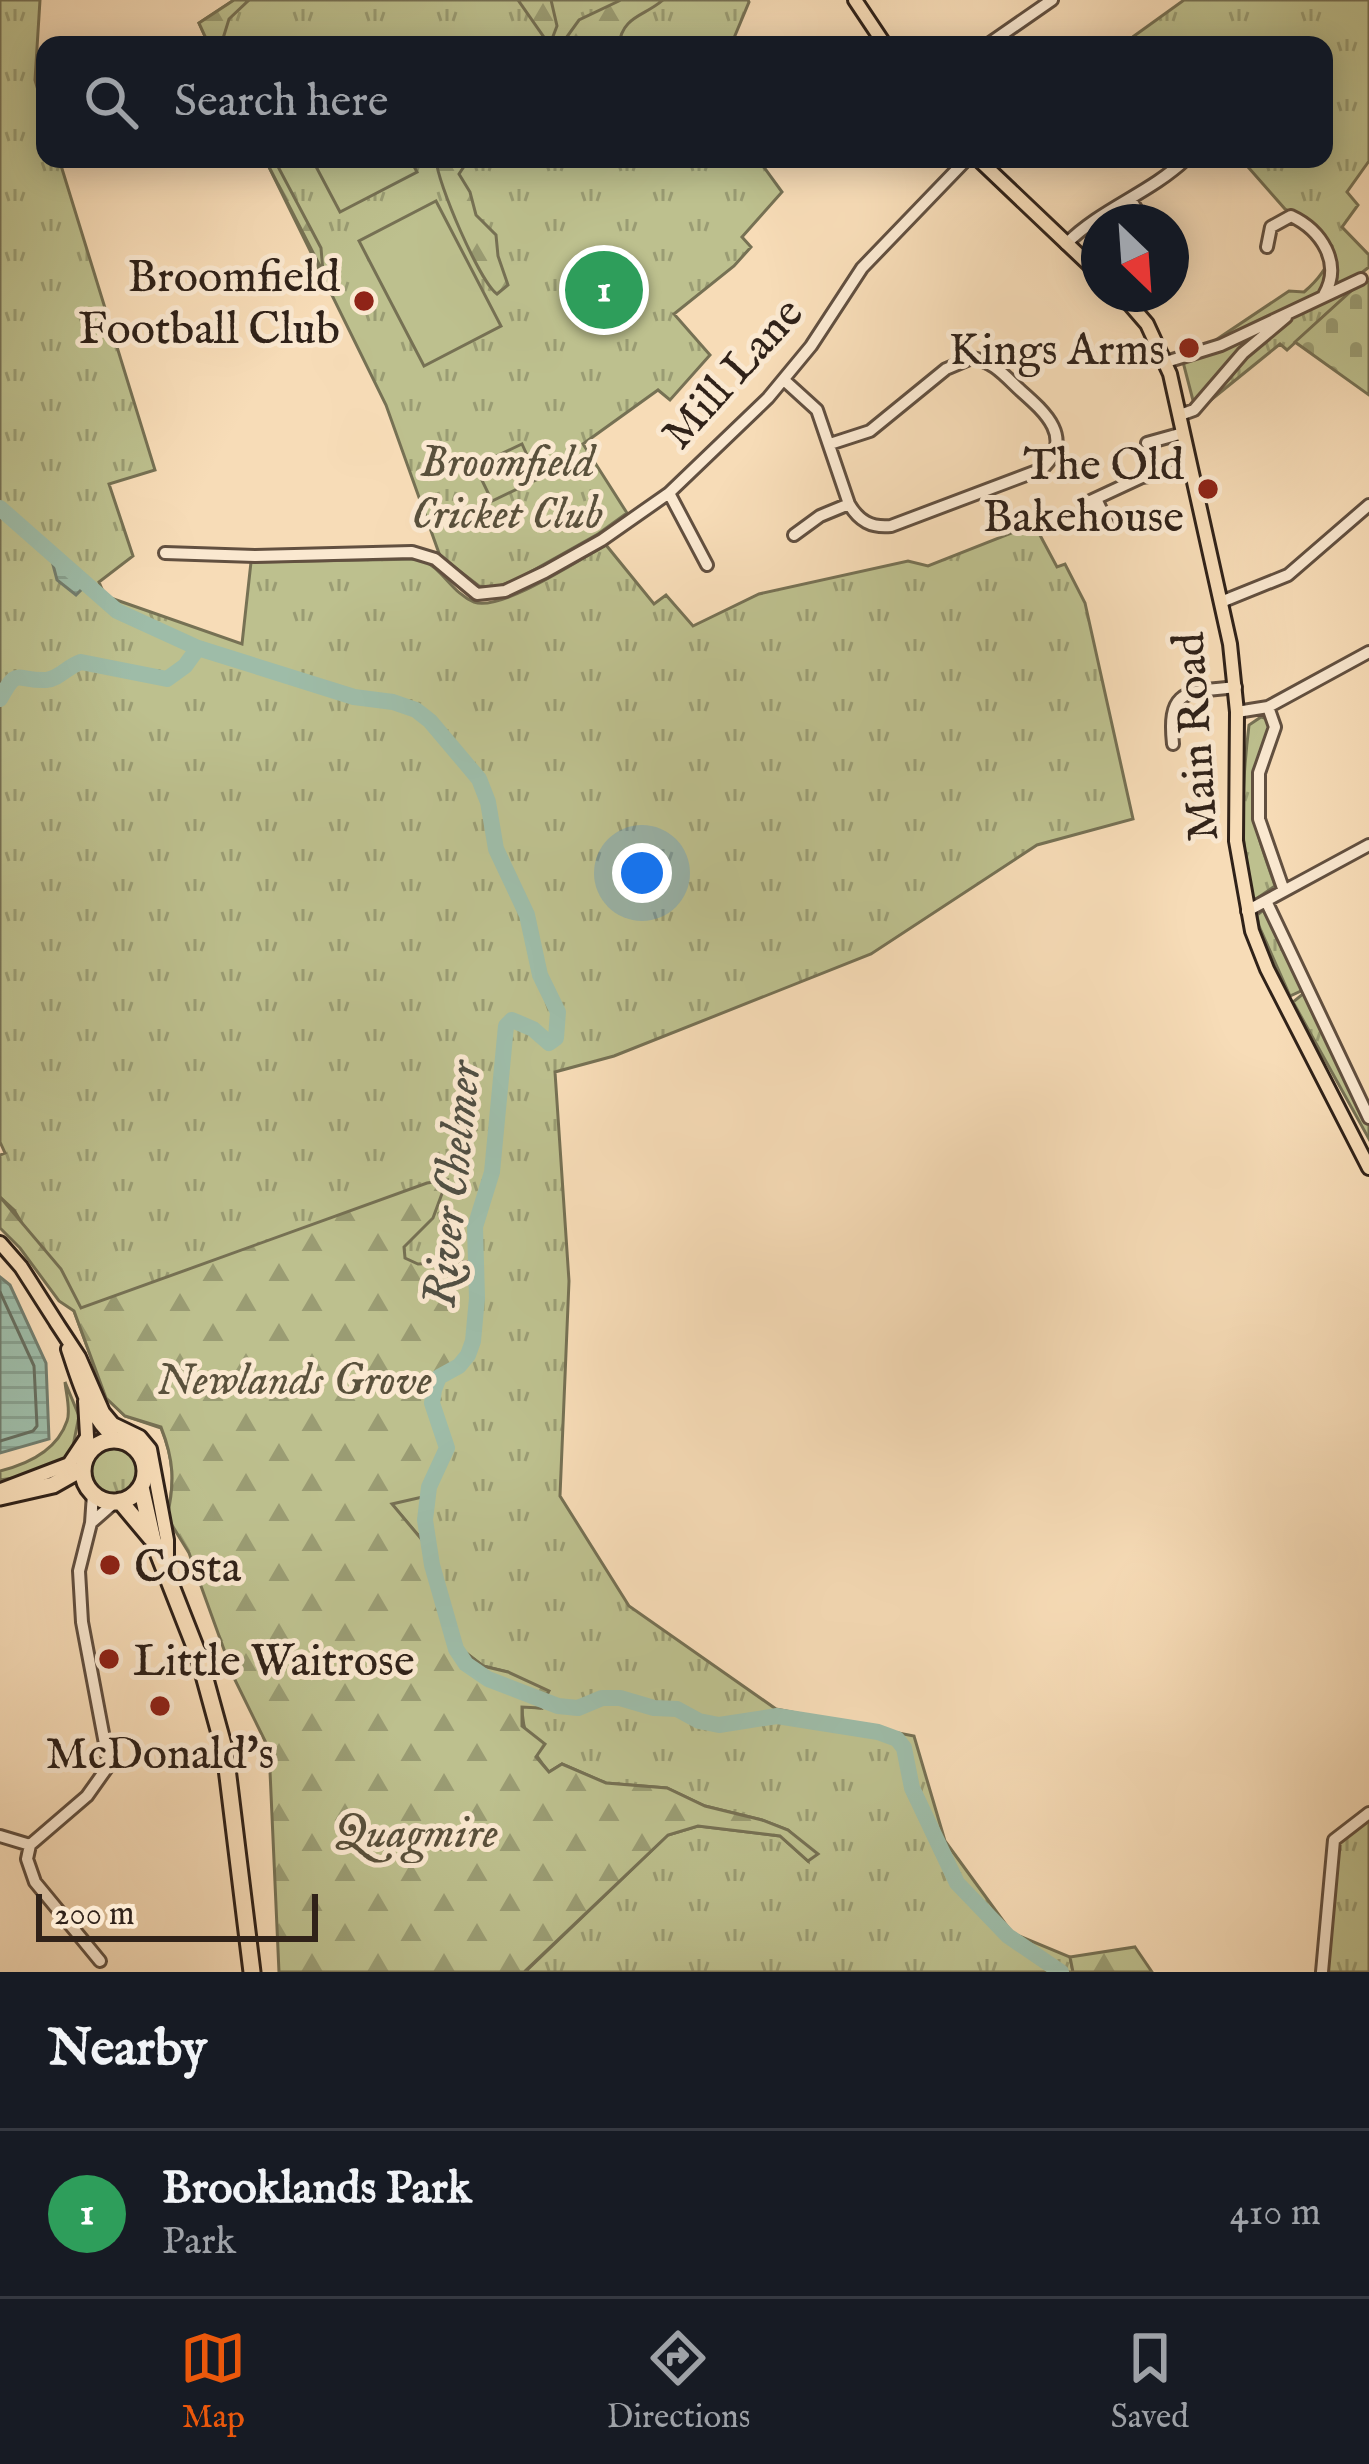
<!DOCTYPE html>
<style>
body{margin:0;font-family:"IM FELL English",serif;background:#242831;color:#f1f3f6}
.compass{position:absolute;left:1081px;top:204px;width:108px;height:108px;border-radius:50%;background:#171b24;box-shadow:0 6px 30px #0003;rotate:155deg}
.scale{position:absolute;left:36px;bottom:30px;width:282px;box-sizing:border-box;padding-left:12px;border:6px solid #302219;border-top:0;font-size:33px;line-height:42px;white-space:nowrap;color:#302219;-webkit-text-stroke:9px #fae8d0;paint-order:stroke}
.you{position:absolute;left:642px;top:873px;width:42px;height:42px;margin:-30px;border:9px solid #fff;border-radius:50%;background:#1a73e8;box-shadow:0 0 0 18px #1a73e833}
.badge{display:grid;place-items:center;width:78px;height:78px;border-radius:50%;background:#ea580c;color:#fff;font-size:39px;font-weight:700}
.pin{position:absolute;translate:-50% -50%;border:6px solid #fff;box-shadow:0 3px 12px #0006}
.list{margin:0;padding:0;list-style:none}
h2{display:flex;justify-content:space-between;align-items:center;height:156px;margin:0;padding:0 48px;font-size:51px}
h2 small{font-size:39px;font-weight:400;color:#9ea1a6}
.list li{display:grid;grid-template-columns:78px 1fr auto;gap:36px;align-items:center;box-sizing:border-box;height:168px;padding:0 48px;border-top:3px solid #363941}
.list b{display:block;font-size:45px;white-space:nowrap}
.list p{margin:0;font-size:39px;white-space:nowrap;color:#9ea1a6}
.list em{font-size:39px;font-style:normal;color:#9ea1a6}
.icon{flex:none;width:66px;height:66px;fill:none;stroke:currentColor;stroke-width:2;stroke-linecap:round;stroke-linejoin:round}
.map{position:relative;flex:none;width:1369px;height:1972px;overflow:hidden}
.search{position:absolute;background:#171b24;box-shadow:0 6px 30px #0003;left:36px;right:36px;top:36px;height:132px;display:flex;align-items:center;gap:30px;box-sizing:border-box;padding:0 42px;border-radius:24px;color:#9ea1a6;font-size:45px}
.sheet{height:324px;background:#171b24}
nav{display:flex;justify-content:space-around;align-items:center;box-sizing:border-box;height:168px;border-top:3px solid #363941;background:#171b24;font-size:33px;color:#9ea1a6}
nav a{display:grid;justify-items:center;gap:6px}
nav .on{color:#ea580c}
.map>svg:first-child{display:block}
</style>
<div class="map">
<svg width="1369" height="1972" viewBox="0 0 1369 1972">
<defs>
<pattern id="grass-tufts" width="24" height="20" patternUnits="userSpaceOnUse" patternTransform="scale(3)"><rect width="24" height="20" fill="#bdc08e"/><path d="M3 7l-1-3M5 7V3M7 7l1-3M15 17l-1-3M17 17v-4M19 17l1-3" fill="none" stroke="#9a9c73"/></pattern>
<pattern id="forest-firs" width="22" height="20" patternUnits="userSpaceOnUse" patternTransform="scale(3)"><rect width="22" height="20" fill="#bdc08e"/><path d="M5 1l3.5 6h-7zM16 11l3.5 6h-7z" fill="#9a9c73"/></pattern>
<pattern id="cemetery-stones" width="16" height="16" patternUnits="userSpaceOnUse" patternTransform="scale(3)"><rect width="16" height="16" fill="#bdc08e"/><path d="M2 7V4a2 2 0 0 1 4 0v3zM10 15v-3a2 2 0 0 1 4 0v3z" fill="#9a9c73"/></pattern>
<pattern id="water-rules" width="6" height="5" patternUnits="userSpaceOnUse" patternTransform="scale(3)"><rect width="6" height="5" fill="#9ebca8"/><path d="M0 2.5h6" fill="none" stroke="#88a190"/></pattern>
</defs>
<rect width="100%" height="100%" fill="#f7dcb7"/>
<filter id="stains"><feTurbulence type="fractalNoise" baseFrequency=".00167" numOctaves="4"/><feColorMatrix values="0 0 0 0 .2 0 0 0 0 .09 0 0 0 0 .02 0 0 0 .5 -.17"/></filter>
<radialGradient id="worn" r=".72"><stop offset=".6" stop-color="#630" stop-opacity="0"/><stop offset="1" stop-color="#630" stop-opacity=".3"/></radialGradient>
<path fill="url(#grass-tufts)" stroke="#767154" stroke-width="3" d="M0,0H40L35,80L45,114V159H59L155,470L109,484L133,556L99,582L105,596L242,644L251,562L421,559C442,568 453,594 474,602C501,612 580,559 606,545L654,604L666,595L693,626L759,594L908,561L928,566L1034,524L1057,567L1065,564L1085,603L1133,819L1037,845L871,954L614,1056L555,1072L569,1281L560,1496L629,1606L776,1709L914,1736L945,1841L1012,1933L1070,1957L1073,1972H525L668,1835L698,1826L780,1836L808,1861L807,1848L788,1830L762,1820L705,1806L667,1788L606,1783L562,1764L549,1772C532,1752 522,1733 522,1706L540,1708L508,1672L483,1666L457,1646L433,1553L391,1503L167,1517C175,1483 174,1460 161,1428L125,1416L106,1398L74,1311L14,1210L0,1197V1155L5,1153L0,1142Z
M234,0H748L749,2L731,45H209L199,23Z
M1184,0H1369V161L1347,192L1358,205L1342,227L1369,255V267L1355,278L1360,283L1287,350L1280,344L1196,412L1183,362L1289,291L1304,292C1318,280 1331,265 1332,246L1307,220L1285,209L1241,159H1324V45H1142L1134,36Z
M265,159H758L782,192L742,237L751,247L734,266L674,314L710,355L670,400L658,390L583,444L627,513L598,534L516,580L493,588L479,586L440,556L386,405Z
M1261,717L1268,719C1272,741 1259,762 1255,784C1249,821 1264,852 1275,886L1256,899H1251C1239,839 1242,784 1249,725Z
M1265,909L1303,990L1290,996L1259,926L1257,915Z
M1304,993L1369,1124V1139L1293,1002Z
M65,1382L79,1416L71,1456L32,1475L0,1480V1471C28,1464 57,1451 67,1421C71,1411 66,1393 65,1382Z
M89 1470a25 25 0 1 1 50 0a25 25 0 1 1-50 0Z
M1369,1820V1972H1326L1337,1846L1344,1836Z"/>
<path fill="url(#forest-firs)" stroke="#767154" stroke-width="3" d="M234,0H249L229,19L221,45H209L199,23Z
M518,0H551L557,26L552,39L546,40Z
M621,0H663C645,16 622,16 619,45H561L579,20Z
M265,159H274L321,248L323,272Z
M436,159H469L459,174L470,192L476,215L496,235L498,256L508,285L497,294C480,282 437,183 436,159Z
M447,1180L433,1218L404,1247L405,1258L418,1264L476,1261C476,1288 482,1329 469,1354C462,1368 450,1367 440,1377C422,1395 440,1429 447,1448L427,1496L392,1504L433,1553L457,1646L483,1666L508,1672L549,1691L540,1708L522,1707V1726L545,1744L536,1757L549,1772L562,1764L606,1783L667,1788L705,1806L762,1820L788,1830L818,1854L808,1861L780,1836L698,1826L668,1835L524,1972H279L269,1749L235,1680L189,1553L167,1517C175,1483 174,1460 161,1427L125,1416L106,1398L74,1311L59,1301L20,1248L0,1228V1197L61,1269L81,1308L427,1183Z
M1135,1947L1152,1972H1073L1070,1957Z"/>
<path fill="url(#cemetery-stones)" stroke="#767154" stroke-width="3" d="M1369,282V395L1295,342L1360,283Z"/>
<path fill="#bdc08e" stroke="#767154" stroke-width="3" d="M312,159H410L417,172L340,212Z
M436,201L501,326L424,366L359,241Z
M522,444L538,479L492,501L475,466Z"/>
<path fill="url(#water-rules)" stroke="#727e6f" stroke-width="3" d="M57,553L90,581L76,595L57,580L52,561Z
M0,1277L10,1285L46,1363L49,1439L0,1453Z"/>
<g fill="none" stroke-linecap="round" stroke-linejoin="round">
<path stroke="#676f60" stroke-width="3" d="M0,1292L34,1366L37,1426L33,1431L0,1441"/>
<path stroke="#9ebca8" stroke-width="16" d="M0,508L117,611L198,648L354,697L393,702L416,710L430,721L479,779L488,802L496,849L527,915L540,975L558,1012L556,1038L549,1043L533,1029L512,1020L506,1026L492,1172L475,1227L477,1298L473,1341L468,1355L459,1366L439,1377L434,1390L432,1403L447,1448L429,1487L425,1520L432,1565L456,1649L466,1664L488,1679L558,1706L578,1708L602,1698H620L654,1708L677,1709L699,1721L719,1725L777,1716L878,1732L897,1739L904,1748L912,1788L957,1883L1008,1936L1061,1972
M0,699C18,666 15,681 46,680C59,679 68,666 81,662L167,679L185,666L198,648"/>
<defs>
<path id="minor" d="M987,45L1052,0
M1131,200L1144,222
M1066,244C1102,208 1149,194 1186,159
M1267,247L1271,227L1291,216C1321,230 1343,263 1324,295
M1166,362L1221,345L1361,279
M784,380L817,410L849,504C859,521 871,528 891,526L1042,469C1075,438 1045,412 1020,390C1005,376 993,361 972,358L946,369L870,431L830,444
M1180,415L1194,410L1243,353L1286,317
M1147,443L1183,433
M669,493L707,565
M1096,499L1108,524
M1084,504L1142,477L1190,469
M794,535L820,516L849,504
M165,553L255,556L412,552L435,559L477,594L505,591L545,572L602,540L669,493L768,398L811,346L862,268L967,159
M1221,602L1288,575L1369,505
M1268,707L1275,727L1259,773V819L1284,891
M1237,712L1268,707L1369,652
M1173,744C1167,687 1187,693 1236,687
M1266,901L1369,1118
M1247,911L1369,845
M93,1494L91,1523L79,1571L82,1622L109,1765L87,1796L30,1845L27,1859L35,1882L100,1961
M91,1523L115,1502
M0,1836L30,1845
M1322,1972L1334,1840L1369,1813"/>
<path id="major" d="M855,0L885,45
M978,159L1099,274
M1121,294L1147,324L1170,374L1230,644L1237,712L1236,841L1252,931L1267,969L1369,1168
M0,1243L21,1267L58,1325
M56,1322L79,1357L103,1412L113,1424L140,1437L150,1449L167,1540V1571
M68,1349C79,1382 88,1417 116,1440
M85,1401L88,1453
M1,1490L69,1464L87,1437"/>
<path id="highway" d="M83 1471a31 31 0 1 1 62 0a31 31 0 1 1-62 0Z
M141,1487L153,1540L199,1657L225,1752L252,1972
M0,1497L53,1485L83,1468
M120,1501L151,1538"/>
</defs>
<use href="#minor" stroke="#625040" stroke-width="16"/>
<use href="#major" stroke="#302219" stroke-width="18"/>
<use href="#highway" stroke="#302219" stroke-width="21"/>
<use href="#minor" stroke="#fae8d0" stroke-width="10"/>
<use href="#major" stroke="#f7dcb7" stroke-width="12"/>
<use href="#highway" stroke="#f7dcb7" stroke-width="15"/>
</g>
<g fill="#8f2418" stroke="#fae8d0" stroke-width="4.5">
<circle cx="364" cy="301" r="12"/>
<circle cx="1189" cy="348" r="12"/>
<circle cx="1208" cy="489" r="12"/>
<circle cx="110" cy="1565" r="12"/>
<circle cx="109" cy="1659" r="12"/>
<circle cx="160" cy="1706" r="12"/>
</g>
<g text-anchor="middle" stroke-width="10" stroke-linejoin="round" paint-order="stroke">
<g font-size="45" fill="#302219" stroke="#fae8d0" text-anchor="end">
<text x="340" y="291">Broomfield<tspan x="340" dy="52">Football Club</tspan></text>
<text x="1165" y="364">Kings Arms</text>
<text x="1184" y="479">The Old<tspan x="1184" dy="52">Bakehouse</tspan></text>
<text x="134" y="1581" text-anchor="start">Costa</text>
<text x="133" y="1675" text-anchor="start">Little Waitrose</text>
<text x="160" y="1768" text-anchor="middle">McDonald's</text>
</g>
<g font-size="45" fill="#302219" stroke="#fae8d0">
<text transform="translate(731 372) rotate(-48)" y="16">Mill Lane</text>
<text transform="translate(1194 737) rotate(-94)" y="16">Main Road</text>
</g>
<g font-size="45" font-style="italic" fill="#5a513c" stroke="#fae8d0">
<text x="507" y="476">Broomfield<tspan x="507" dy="52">Cricket Club</tspan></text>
<text x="294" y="1394">Newlands Grove</text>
<text x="416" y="1847">Quagmire</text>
</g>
<g font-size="48" font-style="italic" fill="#515044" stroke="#fae8d0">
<text transform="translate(450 1184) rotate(-84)" y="17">River Chelmer</text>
</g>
</g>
<rect width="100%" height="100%" filter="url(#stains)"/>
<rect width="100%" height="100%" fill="url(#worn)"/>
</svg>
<svg class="compass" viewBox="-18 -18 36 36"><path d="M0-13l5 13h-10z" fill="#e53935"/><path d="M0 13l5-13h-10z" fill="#9ea1a6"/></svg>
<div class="scale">200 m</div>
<div class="you"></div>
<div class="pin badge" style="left:604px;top:290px;background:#2e9e5b">1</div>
<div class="search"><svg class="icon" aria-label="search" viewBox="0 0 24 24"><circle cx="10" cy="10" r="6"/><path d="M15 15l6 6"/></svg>Search here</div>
</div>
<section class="sheet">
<h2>Nearby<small></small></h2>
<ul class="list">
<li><span class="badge" style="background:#2e9e5b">1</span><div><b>Brooklands Park</b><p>Park</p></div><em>410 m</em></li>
</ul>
</section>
<nav>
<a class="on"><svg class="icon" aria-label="map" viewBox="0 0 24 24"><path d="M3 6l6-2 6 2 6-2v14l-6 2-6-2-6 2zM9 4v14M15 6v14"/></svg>Map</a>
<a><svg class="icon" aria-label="directions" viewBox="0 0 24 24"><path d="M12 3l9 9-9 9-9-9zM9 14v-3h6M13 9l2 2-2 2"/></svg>Directions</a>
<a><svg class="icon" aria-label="saved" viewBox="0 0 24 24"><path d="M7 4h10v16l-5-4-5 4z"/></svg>Saved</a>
</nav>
